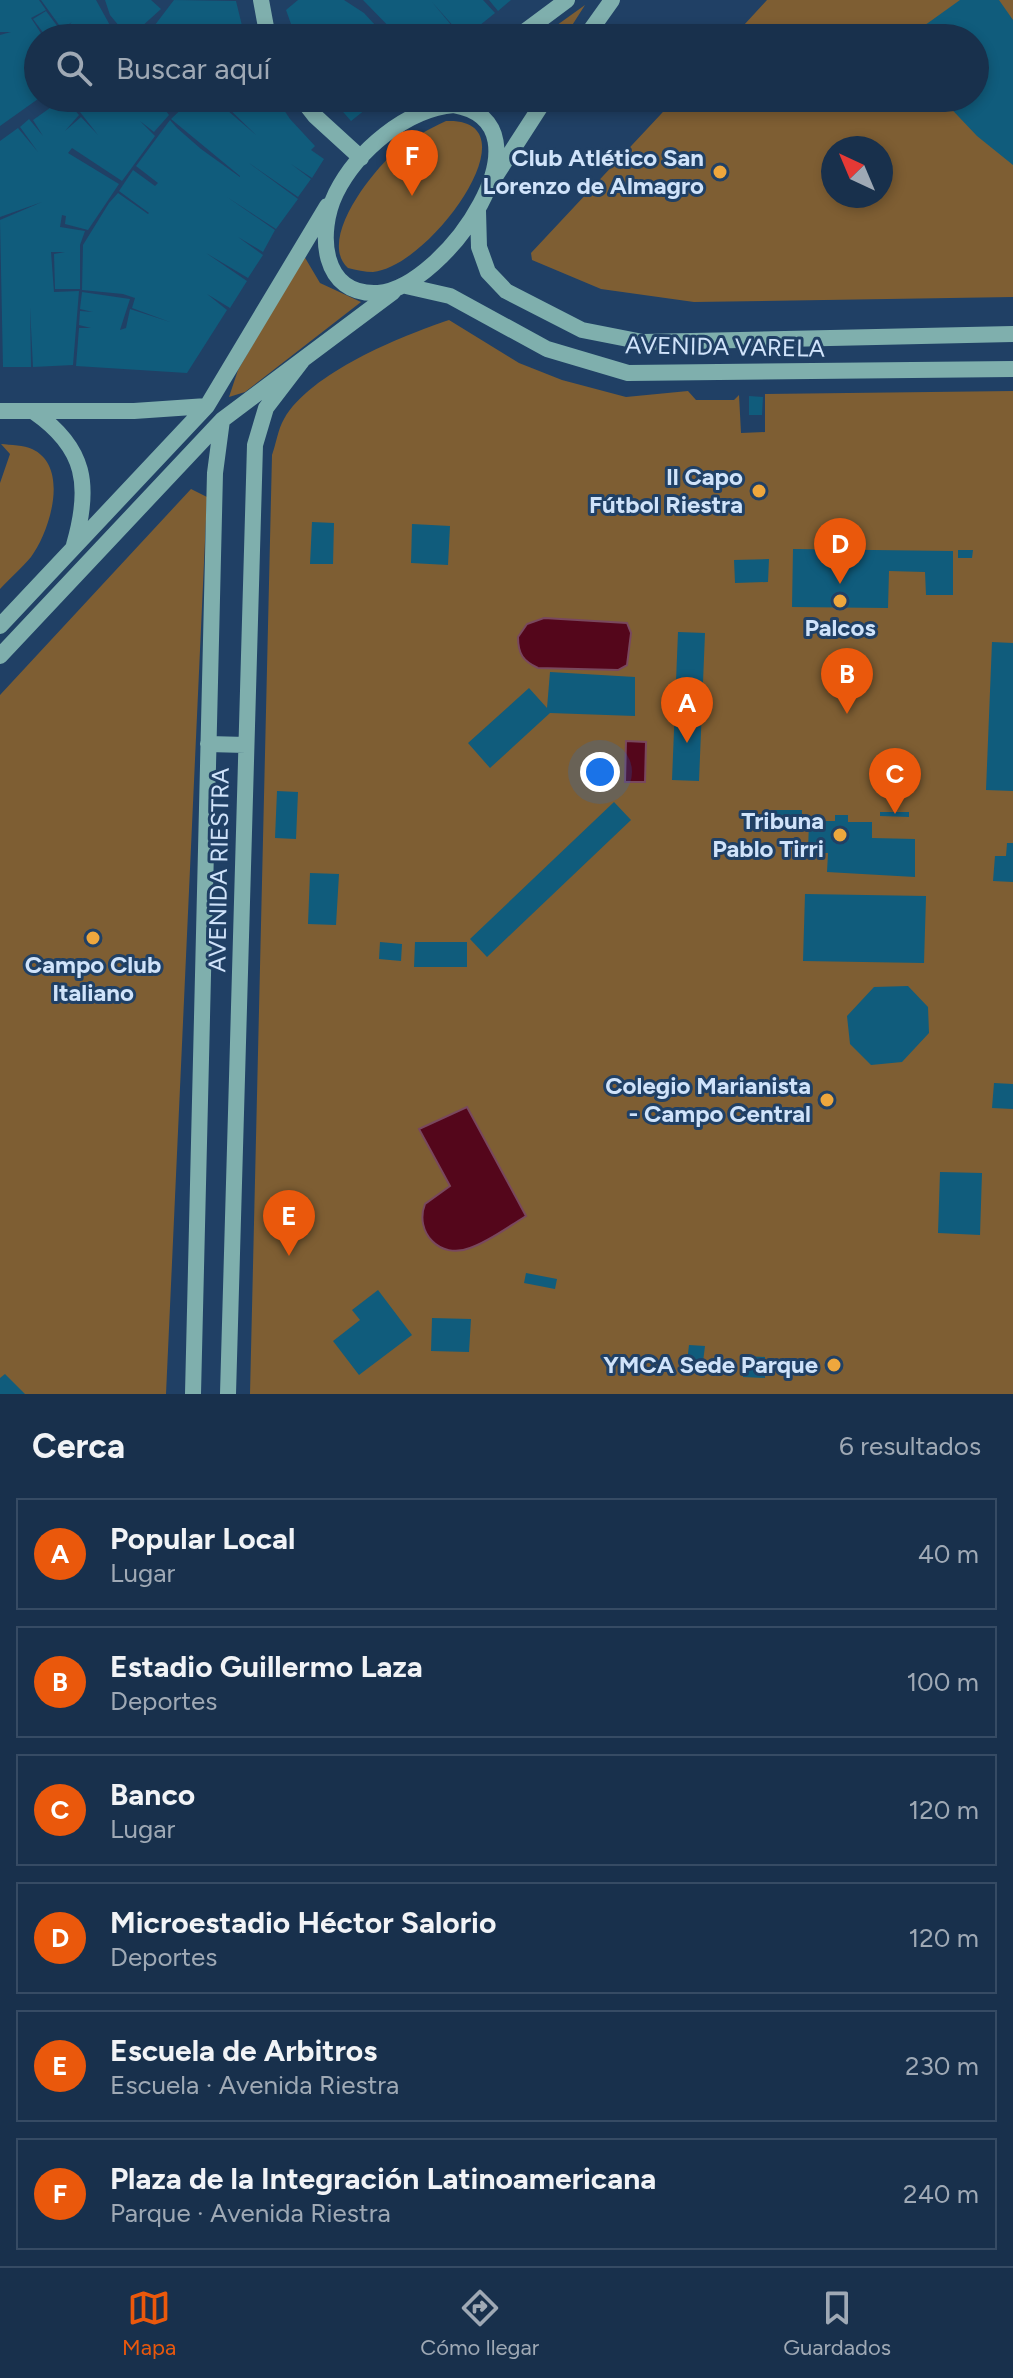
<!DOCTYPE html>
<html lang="es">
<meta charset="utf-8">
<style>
body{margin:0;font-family:Figtree,sans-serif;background:#253c56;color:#f1f3f6}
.compass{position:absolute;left:821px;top:136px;width:72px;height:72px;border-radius:50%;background:#18304c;box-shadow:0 4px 12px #0003;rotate:316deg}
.you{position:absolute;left:600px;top:772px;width:28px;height:28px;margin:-20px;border:6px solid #fff;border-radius:50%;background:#1a73e8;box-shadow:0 0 0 12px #1a73e833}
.badge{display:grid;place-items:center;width:52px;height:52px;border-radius:50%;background:#ea580c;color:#fff;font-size:26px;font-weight:700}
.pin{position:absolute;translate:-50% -66px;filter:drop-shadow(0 2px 4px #0008)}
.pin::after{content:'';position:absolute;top:42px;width:28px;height:24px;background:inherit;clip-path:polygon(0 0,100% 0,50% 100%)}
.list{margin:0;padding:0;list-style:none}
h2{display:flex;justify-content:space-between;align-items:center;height:104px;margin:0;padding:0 32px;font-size:34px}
h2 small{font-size:26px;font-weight:400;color:#9fa9b5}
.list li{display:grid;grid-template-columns:52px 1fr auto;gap:24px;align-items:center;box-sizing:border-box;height:112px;margin:0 16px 16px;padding:0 16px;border:2px solid #364b64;border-radius:0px}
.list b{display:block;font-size:30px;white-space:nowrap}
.list p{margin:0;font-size:26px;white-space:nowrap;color:#9fa9b5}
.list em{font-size:26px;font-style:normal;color:#9fa9b5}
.icon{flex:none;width:44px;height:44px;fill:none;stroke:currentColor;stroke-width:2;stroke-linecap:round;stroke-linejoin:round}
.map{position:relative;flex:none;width:1013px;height:1394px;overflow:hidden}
.search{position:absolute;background:#18304c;box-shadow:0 4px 12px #0003;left:24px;right:24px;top:24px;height:88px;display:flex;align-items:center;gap:20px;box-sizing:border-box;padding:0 28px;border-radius:44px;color:#9fa9b5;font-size:30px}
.sheet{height:872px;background:#18304c}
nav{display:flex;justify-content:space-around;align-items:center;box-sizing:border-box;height:112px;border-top:2px solid #364b64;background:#18304c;font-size:22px;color:#9fa9b5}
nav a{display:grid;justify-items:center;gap:4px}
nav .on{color:#ea580c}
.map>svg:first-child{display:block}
</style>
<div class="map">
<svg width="1013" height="1394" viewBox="0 0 1013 1394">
<rect width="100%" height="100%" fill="#204065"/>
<path fill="#7e5e33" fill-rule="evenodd" d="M767,0H1013V297L694,302L601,289L532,260L531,253L676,98H975V38H732ZM833,148H881V196H833Z
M585,5L564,38H539Z
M446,121C538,117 432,266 373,272C365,272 356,270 348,268C317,240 373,170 397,150C412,138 429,129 446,121Z
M304,256L320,283L361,302L245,392L229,397L238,370Z
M449,320L519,363L562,380L626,397L688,391L696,400H734L739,395L741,433L765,432V394L1013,391V1394H250L272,455C276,444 278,429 284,419C310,373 401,336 449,320Z
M1,444C11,445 24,445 32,449C71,467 49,533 31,557C22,568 10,578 0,589V483L10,454Z
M191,489L207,497L166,1394H0V695Z"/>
<path fill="#54061b" stroke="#79485e" stroke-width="2" d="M544,618L627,623L631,633L627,665L618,670L538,668C523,661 518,654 518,637L527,624Z
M626,741L646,742L645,782H625Z
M467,1107L526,1216C508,1227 490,1241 470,1248C440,1260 414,1232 425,1204L450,1186L419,1129Z"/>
<path fill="#105c7c" d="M0,0H39L46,10L31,18L44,38H38V99L0,126V35L11,32H0Z
M41,0H96L117,38H68L63,31L72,22L62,29Z
M105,0H151L161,9L129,38L110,15Z
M174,0L236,1L245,38H145Z
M298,0H344L364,13L387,38H296L286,10Z
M363,0H483L495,13L464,38L432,2L462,38H400Z
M489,0H511L498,11Z
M960,0H999L1013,20V165L977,136L941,98H975V38H907Z
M46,11L64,35L66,38H47L33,19Z
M64,98L79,115L65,131L81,117L98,135L69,98H156L169,115L154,132L140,121L155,136L122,181L72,148L68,153L119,184L88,230L65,224L66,216L62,215L60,227L85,231L80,245V289H55L54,254L65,252H51L54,292L79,291L73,365L33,367L30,307L31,367H3L0,220L42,202L0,217V141L18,128L38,152L20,127L29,119L43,136L33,120Z
M160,98H188L172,112Z
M193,98H213L256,135L218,98H276L290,119L315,146L311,150L324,159L312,178L291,164L311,179L298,197L249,163L298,199L276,229L227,197L275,230L263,252L238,237L263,255L248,278L206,253L247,281L230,308L207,294L227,310L187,373L76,366L79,328H91L79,325L80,311L93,312L80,309L82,292L130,299L120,330L126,328L130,309L170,322L132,308L135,298L123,294L82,290L83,245L109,203L118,193L148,214L149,213L119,191L133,170L155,186L158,183L136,166L170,120L177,128L201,149L240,177V176L171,119Z
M331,98H380L351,121Z
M749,396L763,397L762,415H749Z
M312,522L334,523L333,564H310Z
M412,524L450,526L448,565L411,563Z
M793,549L953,551V595H926L925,572L889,571L888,608L792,607Z
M958,550H973L972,558H958Z
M769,559L768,582L735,583L734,560Z
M678,632L705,633L699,781L672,780Z
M992,642L1013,643V791L986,790Z
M550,672L635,677V716L550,713L490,768L468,743L529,688L547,708Z
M277,791L298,792L296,839L275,838Z
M614,802L631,820L487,957L470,939Z
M773,810H802V815H773Z
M880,812H909V817L880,816Z
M835,815H848V822H872V838L915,839V877L827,872L828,853H808L809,821H835Z
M1007,843H1013V882L993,881L995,856H1006Z
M310,873L339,874L336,925L308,924Z
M805,894L926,896L924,963L803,961Z
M380,942L402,944L401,961L379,959Z
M415,942H467V967H414Z
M908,986L928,1007L929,1033L902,1062L871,1065L850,1044L847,1016L874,987Z
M994,1083L1013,1084V1109L992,1108Z
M940,1172L982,1173L980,1235L938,1233Z
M526,1273L557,1279L555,1289L524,1283Z
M378,1290L412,1335L359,1375L333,1341L360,1320L352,1310Z
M432,1318L471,1319L469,1352L431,1351Z
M689,1345L705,1346L703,1362H687Z
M744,1356L765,1357V1378L743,1377Z
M5,1374L25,1394H0V1378Z"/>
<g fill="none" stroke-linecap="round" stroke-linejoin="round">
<path stroke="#7fafad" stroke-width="16" d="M261,0L268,38
M516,38L567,0
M585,38L612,0
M301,98L315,116L361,158
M454,105C558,123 446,288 378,293C321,296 317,232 336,193C357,151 406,109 454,105Z
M495,177L546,98
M478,211L479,247L488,272L506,291L582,330L643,342L1013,334
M406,286L450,296L547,349L628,373L1013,369
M0,411H134L207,406
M34,412C86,448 91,486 74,545
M0,626L207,406L327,206
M0,656L222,420L393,292
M208,744L246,745
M193,1394L215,473L222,420
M228,1394L255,445L266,408L302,361"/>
</g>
<g fill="#eea73d" stroke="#204065" stroke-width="3">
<circle cx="720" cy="172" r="8"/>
<circle cx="759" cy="491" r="8"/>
<circle cx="840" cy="601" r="8"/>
<circle cx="840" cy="835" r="8"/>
<circle cx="93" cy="938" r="8"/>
<circle cx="827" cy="1100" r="8"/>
<circle cx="834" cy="1365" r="8"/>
</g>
<g text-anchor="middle" stroke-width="6" stroke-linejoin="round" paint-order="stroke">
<g font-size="24" font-weight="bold" fill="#d0e3fa" stroke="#204065" text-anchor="end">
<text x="704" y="166">Club Atlético San<tspan x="704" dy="28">Lorenzo de Almagro</tspan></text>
<text x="743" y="485">Il Capo<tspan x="743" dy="28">Fútbol Riestra</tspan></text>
<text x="840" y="636" text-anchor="middle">Palcos</text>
<text x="824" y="829">Tribuna<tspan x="824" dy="28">Pablo Tirri</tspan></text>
<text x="93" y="973" text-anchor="middle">Campo Club<tspan x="93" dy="28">Italiano</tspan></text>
<text x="811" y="1094">Colegio Marianista<tspan x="811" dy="28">- Campo Central</tspan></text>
<text x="818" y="1373">YMCA Sede Parque</text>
</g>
<g font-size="24" fill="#d0e3fa" stroke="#204065">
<text transform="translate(725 347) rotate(1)" y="8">AVENIDA VARELA</text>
<text transform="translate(219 870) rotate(-89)" y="8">AVENIDA RIESTRA</text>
</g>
</g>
</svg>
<svg class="compass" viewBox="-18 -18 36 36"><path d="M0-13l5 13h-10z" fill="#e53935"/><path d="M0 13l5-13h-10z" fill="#9fa9b5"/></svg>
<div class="you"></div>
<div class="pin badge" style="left:687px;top:743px">A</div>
<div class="pin badge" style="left:847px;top:714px">B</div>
<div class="pin badge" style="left:895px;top:814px">C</div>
<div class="pin badge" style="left:840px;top:584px">D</div>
<div class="pin badge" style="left:289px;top:1256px">E</div>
<div class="pin badge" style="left:412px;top:196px">F</div>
<div class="search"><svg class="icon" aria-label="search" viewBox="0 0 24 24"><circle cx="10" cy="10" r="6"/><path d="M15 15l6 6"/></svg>Buscar aquí</div>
</div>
<section class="sheet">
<h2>Cerca<small>6 resultados</small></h2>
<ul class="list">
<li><span class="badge">A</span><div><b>Popular Local</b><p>Lugar</p></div><em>40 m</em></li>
<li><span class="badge">B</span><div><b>Estadio Guillermo Laza</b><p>Deportes</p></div><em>100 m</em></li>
<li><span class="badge">C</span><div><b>Banco</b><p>Lugar</p></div><em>120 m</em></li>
<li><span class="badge">D</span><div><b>Microestadio Héctor Salorio</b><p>Deportes</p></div><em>120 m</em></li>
<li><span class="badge">E</span><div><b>Escuela de Arbitros</b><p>Escuela · Avenida Riestra</p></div><em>230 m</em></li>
<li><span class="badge">F</span><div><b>Plaza de la Integración Latinoamericana</b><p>Parque · Avenida Riestra</p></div><em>240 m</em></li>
</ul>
</section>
<nav>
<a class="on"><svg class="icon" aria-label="map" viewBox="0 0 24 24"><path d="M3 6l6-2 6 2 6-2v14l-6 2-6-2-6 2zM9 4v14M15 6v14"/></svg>Mapa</a>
<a><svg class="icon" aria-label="directions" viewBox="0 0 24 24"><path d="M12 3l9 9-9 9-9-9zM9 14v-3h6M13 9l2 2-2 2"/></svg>Cómo llegar</a>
<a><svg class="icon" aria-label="saved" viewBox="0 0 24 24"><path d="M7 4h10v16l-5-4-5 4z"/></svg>Guardados</a>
</nav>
